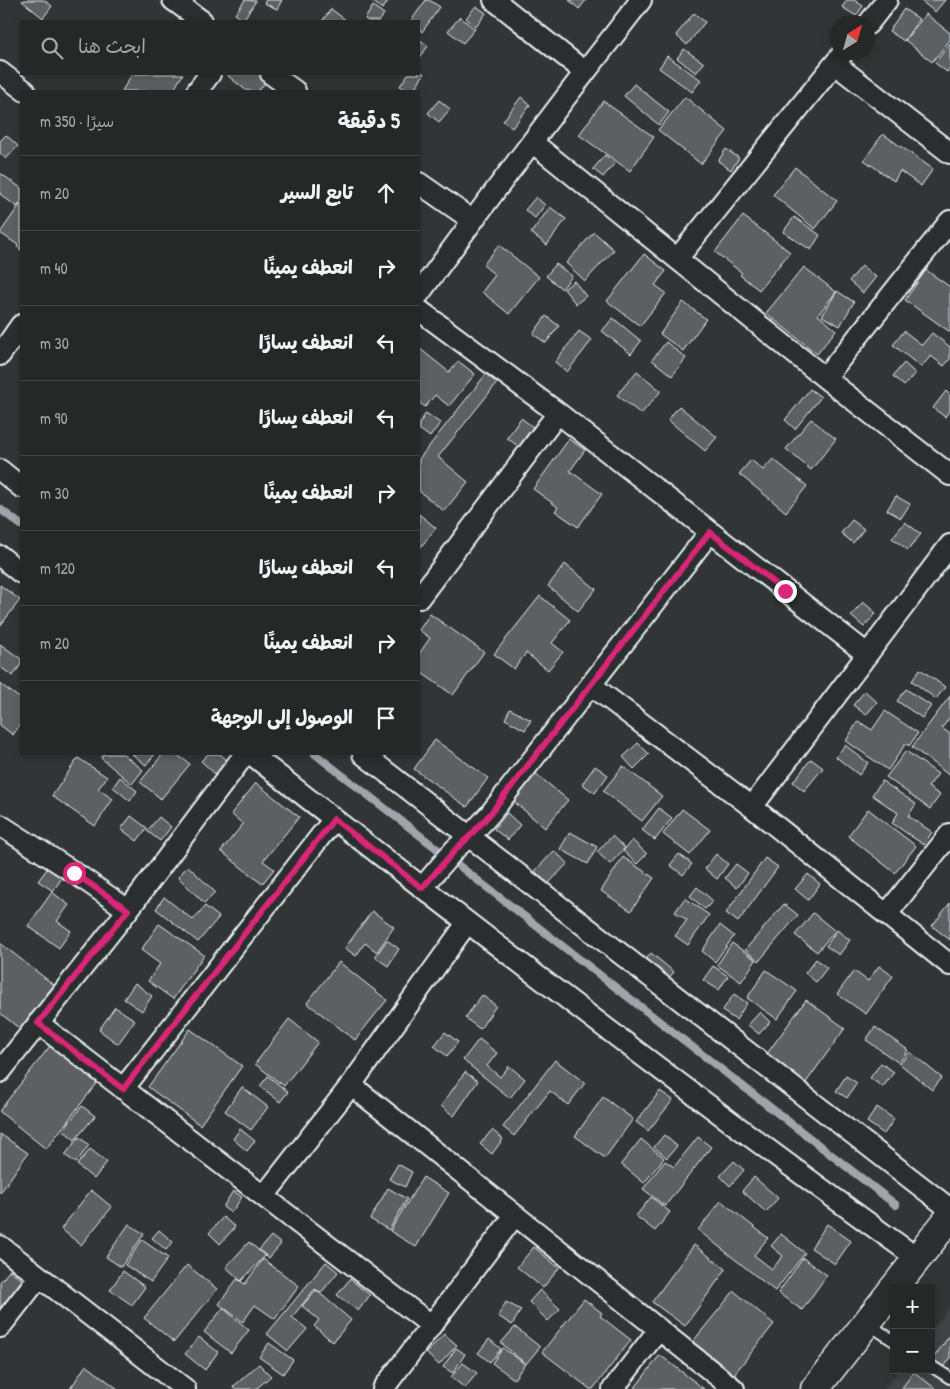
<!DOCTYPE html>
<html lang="ar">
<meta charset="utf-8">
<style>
body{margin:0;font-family:"Patrick Hand","Playpen Sans Arabic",sans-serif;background:#2e3030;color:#f1f3f6;direction:rtl}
.controls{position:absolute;right:15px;bottom:15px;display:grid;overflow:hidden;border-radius:0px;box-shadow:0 2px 8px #0003}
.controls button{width:45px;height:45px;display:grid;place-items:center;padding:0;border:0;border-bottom:1px solid #424445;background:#262828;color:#f1f3f6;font:25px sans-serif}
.compass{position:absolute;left:830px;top:15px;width:45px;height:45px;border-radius:50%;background:#262828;box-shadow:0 2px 8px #0003;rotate:37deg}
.stop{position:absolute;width:15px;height:15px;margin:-11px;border:4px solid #db2777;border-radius:50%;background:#fff}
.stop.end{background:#db2777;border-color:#fff;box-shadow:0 1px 5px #0008}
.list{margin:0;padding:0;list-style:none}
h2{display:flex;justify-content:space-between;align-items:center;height:65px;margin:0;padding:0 20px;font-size:21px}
h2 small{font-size:16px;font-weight:400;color:#a4a6a8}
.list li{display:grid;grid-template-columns:32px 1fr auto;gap:15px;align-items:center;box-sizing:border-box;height:75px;padding:0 20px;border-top:1px solid #424445}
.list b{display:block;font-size:19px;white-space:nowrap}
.list em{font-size:16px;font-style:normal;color:#a4a6a8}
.icon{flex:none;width:28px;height:28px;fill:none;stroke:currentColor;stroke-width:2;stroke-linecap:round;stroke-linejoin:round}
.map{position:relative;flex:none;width:950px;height:1389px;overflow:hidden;direction:ltr}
.search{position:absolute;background:#262828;box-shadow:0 2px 8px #0003;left:20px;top:20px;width:400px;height:55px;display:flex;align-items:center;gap:12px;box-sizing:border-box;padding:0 18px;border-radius:0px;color:#a4a6a8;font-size:19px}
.panel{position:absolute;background:#262828;box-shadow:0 2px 8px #0003;left:20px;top:90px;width:400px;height:665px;border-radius:0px;direction:rtl}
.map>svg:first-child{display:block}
</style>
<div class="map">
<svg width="950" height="1389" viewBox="0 0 950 1389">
<rect width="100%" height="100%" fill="#323536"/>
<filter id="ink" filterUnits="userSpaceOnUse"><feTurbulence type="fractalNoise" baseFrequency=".02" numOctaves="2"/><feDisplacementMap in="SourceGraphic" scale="10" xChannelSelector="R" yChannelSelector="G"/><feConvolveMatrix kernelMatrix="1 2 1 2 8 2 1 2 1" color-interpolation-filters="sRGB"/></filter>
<g filter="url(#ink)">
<path fill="#3f4244" d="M950,1307V1389H884L899,1370H931V1330Z"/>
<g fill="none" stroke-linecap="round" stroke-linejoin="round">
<path stroke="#9fa5aa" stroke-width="8" d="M0,509L21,525
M315,754L896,1205"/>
</g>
<path fill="#5c6063" stroke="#e8f1f8" d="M23,0H44L52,6L43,18L22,1Z
M245,0L256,1L243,20L235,14Z
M266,0H282L277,9L264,3Z
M371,0H389L382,9Z
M426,0H429L440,7L422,32L419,29V21H411Z
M569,0H586L579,9Z
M847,0H854L863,6L856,16L842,7Z
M920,0H945L935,12Z
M373,6L384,14L379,21H368L365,19Z
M476,6L486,13L476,27L466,18Z
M331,9L347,21H322Z
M904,9L919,19L904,41L889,31Z
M694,13L705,22L687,45L676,35Z
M926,14L950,33V40L932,62L905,40Z
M460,17L475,29L463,43L448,31Z
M419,39L428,46L419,59Z
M950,43V68L947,72L935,63Z
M684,49L704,63L696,73L677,58Z
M667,56L701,80L692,92L659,68Z
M419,70L424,74L413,91H408L400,86L408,74H419Z
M132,74H183L173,91H122Z
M230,74H261L268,80L258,91H247L228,76Z
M634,84L669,112L659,125L624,96Z
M521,97L530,105L512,128L503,121Z
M685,97L727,131L701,164L658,130Z
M439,100L450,109L439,122L428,113Z
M603,101L654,137L630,171L579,135Z
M883,134L933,169L921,186L900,171L894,181L864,160Z
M6,135L18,146L6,159L0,153V141Z
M726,149L739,158L731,170L718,161Z
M605,155L615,163L603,177L593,169Z
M795,167L837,201L815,229L773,195Z
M0,173L21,188V201L17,207L0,194Z
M536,197L545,205L535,218L525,210Z
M21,203V250L17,247L18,245L0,233Z
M550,207L566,219L547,245L531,233Z
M743,216L790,252L759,290L740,275L742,273L715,252Z
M794,217L820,235L811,250L783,232Z
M594,232L614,250L585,281L566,263Z
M499,245L539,277L509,314L482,292L495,275L483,265Z
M644,254L666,271L655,285L666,293L640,326L607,301Z
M556,264L572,276L562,289L546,276Z
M862,266L876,277L863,293L849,281Z
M804,267L836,292L818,315L836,330L817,354L766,313Z
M926,270L950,287V332L905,300Z
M574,281L586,296L576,304L564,289Z
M837,291L854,302L840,326L822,316Z
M683,302L706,319L683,351L660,334Z
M546,316L559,326L546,343L533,334Z
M613,318L641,341L631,354L602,331Z
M579,331L592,340L567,372L555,362Z
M904,331L922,345L932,333L950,347V359L944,366L931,356L921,367L893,345Z
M666,342L686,358L672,376L652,360Z
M419,348L449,372L458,361L475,374L449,406L435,395L425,407L419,402Z
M904,363L915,373L904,386L893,376Z
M637,371L661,391L641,414L617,395Z
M486,374L497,383L438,457L468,482L444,511L419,491V459Z
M810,389L821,397L795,429L785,420Z
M946,391L950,395V410L945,417L933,408Z
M679,406L717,437L705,451L668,420Z
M426,413L440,423L430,437L419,429V424Z
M521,418L533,427L519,447L507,438Z
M811,419L836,439L811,470L786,449Z
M569,439L585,450L570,471L602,494L578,527L555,511L558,507L533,489Z
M773,459L807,486L786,512L739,474L751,460L763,470Z
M896,496L910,504L901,518L887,510Z
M419,514L436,528L419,549Z
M852,520L864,529L853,543L841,533Z
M905,522L921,534L908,550L892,538Z
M565,564L596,589L578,611L548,586Z
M0,585L20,600L0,626Z
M540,596L570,620L552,643L563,652L548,670L526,653L514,669L494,654Z
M863,602L876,613L864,627L851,616Z
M430,614L484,652L453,695L419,671V654L430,638L419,630Z
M0,644L21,659V664L13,676L0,667Z
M920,669L945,687L936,699L912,681Z
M0,684L21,699V723L13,735L0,725Z
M906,689L931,706L922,718L897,701Z
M865,691L877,702L866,715L853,705Z
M950,696V717L942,728L950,734V776L912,747Z
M510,709L531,720L525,730L505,719Z
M885,711L918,733L909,746L906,743L888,770L846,741L858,721L872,730Z
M435,740L488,778L467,807L414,769Z
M638,743L649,754L634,769L623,757Z
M845,745L868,763L859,775L836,757Z
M906,751L938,774L928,787L940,795L930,809L886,777Z
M104,754H123L143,770L132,784L101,758Z
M132,754H155L146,765Z
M163,754H176L190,764L161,799L140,782Z
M208,754H220L228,761L215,774L201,761Z
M78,758L107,777L98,789L113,799L95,826L52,796Z
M811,759L823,768L804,791L793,782Z
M595,766L608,775L595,793L582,784Z
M623,766L662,796L642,821L603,791Z
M535,773L568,800L545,828L512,800Z
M120,777L137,791L130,801L113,787Z
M882,781L916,804L908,816L932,832L924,845L892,823L898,813L872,795Z
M256,783L299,817L263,861L274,869L262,884L221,851L243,824L231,814Z
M659,808L672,818L655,840L642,830Z
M682,809L710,830L690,855L663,834Z
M868,809L916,846L895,873L848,836Z
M507,813L520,825L508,840L494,829Z
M131,816L147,828L137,841L121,829Z
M159,817L171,827L160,841L147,831Z
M570,832L597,847L588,864L560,849Z
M612,836L625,848L610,864L597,852Z
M632,840L647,854L637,864L623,851Z
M554,851L568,863L548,884L535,871Z
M679,854L692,864L683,875L670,865Z
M716,854L728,864L717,879L705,869Z
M623,857L654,878L631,911L601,891Z
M765,858L778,867L738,922L726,913Z
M736,864L748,873L737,888L725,878Z
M50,865L64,875L53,891L38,881Z
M188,866L215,892L204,903L178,877Z
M808,874L820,884L808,900L795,889Z
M697,887L713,901L705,909L690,896Z
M52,892L69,905L57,921L71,931L59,948L28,926Z
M164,897L193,920L205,906L219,917L198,942L156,909Z
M685,898L709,915L688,945L675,936L687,920L675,912Z
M950,903V940L932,926Z
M784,904L798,915L759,961L745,950Z
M372,911L394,927L377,952L365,943L356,956L345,948Z
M813,913L835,931L817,952L795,935Z
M159,924L204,955L173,999L148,981L160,964L141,950Z
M720,925L734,936L715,962L702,951Z
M837,930L850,940L839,955L826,946Z
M387,940L399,949L388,966L375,957Z
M0,943L54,985L20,1029L0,1013Z
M732,943L756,960L741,982L717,965Z
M651,953L674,972L667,980L644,961Z
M816,959L827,968L816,982L805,973Z
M339,962L387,1000L355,1040L307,1003Z
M713,966L728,976L719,990L703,980Z
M879,966L893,976L866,1014L837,994L854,971L868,981Z
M766,970L797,991L777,1019L747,998Z
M135,983L152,996L142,1011L124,999Z
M734,994L747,1003L736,1020L722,1011Z
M482,995L496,1006L480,1029L465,1018Z
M806,1000L845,1028L800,1091L761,1062Z
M115,1007L135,1020L118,1044L99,1030Z
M760,1012L770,1022L759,1034L748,1025Z
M289,1019L318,1042L284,1086L255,1064Z
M875,1027L908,1050L899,1063L866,1040Z
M190,1029L242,1066L200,1125L148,1087Z
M445,1032L458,1042L447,1056L434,1046Z
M479,1039L497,1053L487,1066L500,1077L509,1066L525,1079L510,1098L463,1060Z
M50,1046L97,1083L46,1149L0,1112V1110Z
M910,1052L942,1078L932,1090L900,1064Z
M555,1060L585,1083L568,1105L550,1091L514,1136L503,1127Z
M881,1063L894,1072L883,1087L870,1078Z
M465,1072L478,1081L454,1116L441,1106Z
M268,1076L288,1092L280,1102L260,1086Z
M846,1076L857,1083L847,1098L836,1091Z
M242,1087L268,1107L251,1130L225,1111Z
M660,1091L673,1100L648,1131L636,1122Z
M603,1097L633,1119L605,1158L575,1136Z
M82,1106L95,1116L75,1140L63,1130Z
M877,1107L894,1119L884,1134L867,1122Z
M240,1129L255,1141L247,1151L233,1139Z
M492,1130L503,1139L492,1154L480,1144Z
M0,1134L28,1153L0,1193Z
M664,1135L677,1146L667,1158L654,1147Z
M79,1137L89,1145L76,1163L65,1155Z
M698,1137L711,1147L665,1206L643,1189L665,1161L674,1167Z
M641,1139L664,1158L644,1183L621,1164Z
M90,1149L107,1162L94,1179L77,1165Z
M734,1161L744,1170L730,1186L720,1176Z
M398,1164L412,1172L405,1187L389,1179Z
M423,1177L449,1193L416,1247L390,1231Z
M754,1177L778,1198L766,1212L742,1191Z
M388,1188L407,1199L389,1230L370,1219Z
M91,1190L112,1207L81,1245L61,1229Z
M233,1191L242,1197L231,1213L223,1207Z
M651,1197L670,1212L655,1231L636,1216Z
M721,1201L768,1238L754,1255L772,1269L783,1256L771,1246L781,1234L805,1253L775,1291L698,1230Z
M223,1217L235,1227L220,1244L209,1233Z
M129,1224L144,1234L121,1267L106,1257Z
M827,1224L851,1241L835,1264L811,1248Z
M159,1230L173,1242L166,1250L152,1238Z
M271,1236L281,1244L269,1258L259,1250Z
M142,1240L168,1258L151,1282L125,1265Z
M249,1242L265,1256L241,1281L226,1267Z
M694,1245L726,1269L685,1326L652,1302Z
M534,1247L559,1268L543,1288L517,1267Z
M803,1258L827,1275L802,1310L778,1293Z
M263,1259L299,1286L275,1319L255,1305L243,1322L219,1304L237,1279L245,1284Z
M326,1262L338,1272L321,1293L315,1289L292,1317L307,1329L288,1351L267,1334Z
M187,1265L217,1289L174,1342L144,1318Z
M10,1270L25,1282L0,1313V1282Z
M123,1271L145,1287L132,1305L110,1290Z
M350,1279L370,1295L358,1311L337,1295Z
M316,1290L351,1320L333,1342L314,1326L319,1320L302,1306Z
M540,1290L560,1309L548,1321L529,1302Z
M734,1291L774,1324L731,1378L690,1345Z
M584,1299L602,1313L600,1316L631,1340L593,1389H590L542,1352Z
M506,1302L521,1310L512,1325L498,1316Z
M223,1308L249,1330L231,1353L204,1332Z
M515,1327L540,1347L526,1364L501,1343Z
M444,1334L457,1345L439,1365L426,1353Z
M950,1335V1359L943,1368L932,1360Z
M199,1337L218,1352L205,1370L185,1354Z
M489,1339L501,1349L490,1362L478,1353Z
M269,1343L293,1360L283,1374L259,1357Z
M456,1348L465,1354L453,1373L443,1367Z
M503,1348L525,1364L514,1379L492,1363Z
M660,1355L704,1389H634Z
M463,1363L477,1373L465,1388L451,1377Z
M259,1364L271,1376L256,1389H234L233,1387Z
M86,1365L118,1389H70Z
M914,1372L936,1389H901Z"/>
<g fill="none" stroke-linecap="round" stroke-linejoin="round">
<defs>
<path id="service" d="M867,1323L894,1341
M931,1366L950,1378"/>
<path id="minor" d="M173,0L202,21
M494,0L585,72
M868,24L887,0
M835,64L950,153
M0,72L25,91
M271,74L295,91
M197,91L210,74
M532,142L825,378L950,475
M419,183L472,220
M677,259L844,52
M419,294C491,195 565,97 641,0
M419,310L558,413L867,654
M0,355L21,325
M825,378L950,221
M0,470L21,487
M0,556L21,573
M419,598L558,413
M591,685L752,807L950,965
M251,754C470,926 691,1096 917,1258
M363,754L950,1209
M752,807L950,545
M0,825L75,873L128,910
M422,888L455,849L469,837L490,814L710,532
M887,914L950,834
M38,1023L431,1325
M0,1072L128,910L245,754
M351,1085L734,1389
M123,1089L334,819
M264,1196L351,1085L467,923
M0,1246L185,1389
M0,1327L39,1277
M383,1389L515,1215
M613,1389L659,1329"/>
<path id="trunk" d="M894,1288L950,1217
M815,1389L894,1288"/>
</defs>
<use href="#service" stroke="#e8f1f8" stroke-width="14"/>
<use href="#minor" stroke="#e8f1f8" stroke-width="24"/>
<use href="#trunk" stroke="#e8f1f8" stroke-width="31"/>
<use href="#service" stroke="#2a2d2e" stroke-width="10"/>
<use href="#minor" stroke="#2a2d2e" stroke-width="20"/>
<use href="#trunk" stroke="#2a2d2e" stroke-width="28"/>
</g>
</g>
<g fill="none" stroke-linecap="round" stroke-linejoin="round" filter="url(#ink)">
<path stroke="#db2777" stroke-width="6" d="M74,873L128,910L38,1023L123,1089L334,819L422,888L456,849L469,837L490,814L710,532L785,591"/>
</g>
</svg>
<div class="controls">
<button>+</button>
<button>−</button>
</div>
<svg class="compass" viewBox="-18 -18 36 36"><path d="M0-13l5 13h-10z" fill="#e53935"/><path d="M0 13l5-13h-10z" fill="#a4a6a8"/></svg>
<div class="stop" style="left:74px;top:873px"></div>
<div class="stop end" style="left:785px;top:591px"></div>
<div class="search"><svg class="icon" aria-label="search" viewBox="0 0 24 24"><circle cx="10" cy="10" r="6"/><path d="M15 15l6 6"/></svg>ابحث هنا</div>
<section class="panel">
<h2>5 دقيقة<small>سيرًا · 350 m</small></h2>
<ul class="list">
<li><svg class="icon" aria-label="ahead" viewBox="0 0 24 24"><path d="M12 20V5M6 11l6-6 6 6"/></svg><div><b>تابع السير</b></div><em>20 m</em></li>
<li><svg class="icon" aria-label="right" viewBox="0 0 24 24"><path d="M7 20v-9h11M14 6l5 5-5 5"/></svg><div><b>انعطف يمينًا</b></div><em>40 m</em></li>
<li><svg class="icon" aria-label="left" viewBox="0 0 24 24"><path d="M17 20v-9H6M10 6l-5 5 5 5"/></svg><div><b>انعطف يسارًا</b></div><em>30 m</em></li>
<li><svg class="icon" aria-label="left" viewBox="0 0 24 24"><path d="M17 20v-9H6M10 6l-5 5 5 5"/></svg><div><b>انعطف يسارًا</b></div><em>90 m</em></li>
<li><svg class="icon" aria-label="right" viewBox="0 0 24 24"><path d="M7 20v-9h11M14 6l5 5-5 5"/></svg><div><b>انعطف يمينًا</b></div><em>30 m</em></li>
<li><svg class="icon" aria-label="left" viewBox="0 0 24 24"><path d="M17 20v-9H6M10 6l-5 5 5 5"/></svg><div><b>انعطف يسارًا</b></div><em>120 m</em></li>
<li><svg class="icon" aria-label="right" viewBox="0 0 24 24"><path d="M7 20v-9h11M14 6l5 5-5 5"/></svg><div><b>انعطف يمينًا</b></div><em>20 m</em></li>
<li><svg class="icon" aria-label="arrive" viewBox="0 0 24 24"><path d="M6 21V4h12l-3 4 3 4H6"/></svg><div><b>الوصول إلى الوجهة</b></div></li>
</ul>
</section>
</div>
